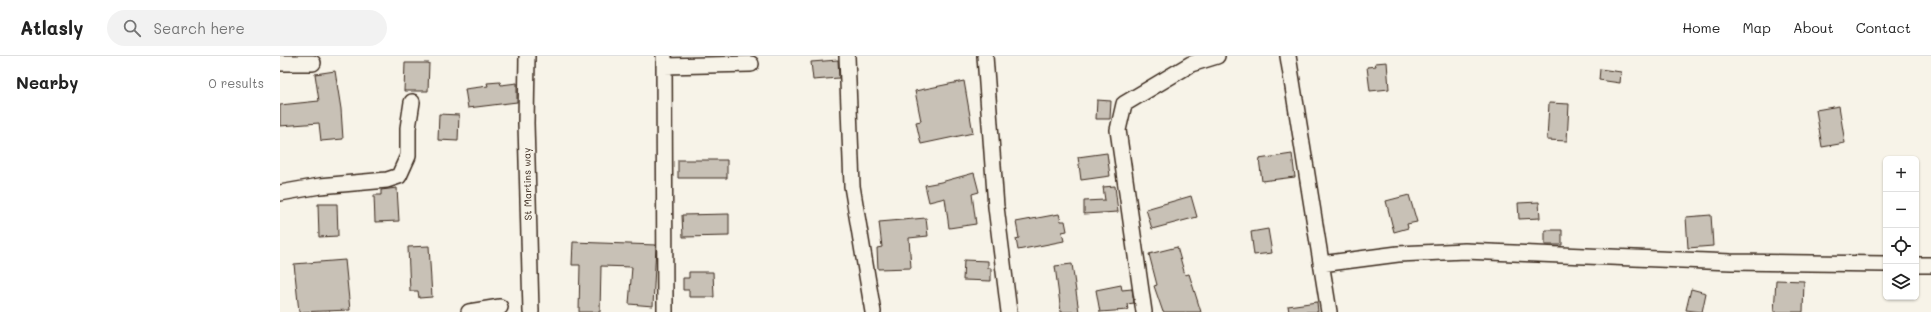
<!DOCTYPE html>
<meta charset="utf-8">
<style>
body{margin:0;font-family:Mali,sans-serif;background:#f2f2f2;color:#222}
.controls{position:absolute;right:12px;bottom:12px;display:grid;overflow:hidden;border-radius:6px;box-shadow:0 1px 3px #0004}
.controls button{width:36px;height:36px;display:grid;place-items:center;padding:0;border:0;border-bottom:1px solid #e0e0e0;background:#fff;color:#222;font:20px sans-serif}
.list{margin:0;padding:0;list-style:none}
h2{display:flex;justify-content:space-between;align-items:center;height:52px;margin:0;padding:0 16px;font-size:17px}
h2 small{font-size:13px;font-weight:400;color:#767676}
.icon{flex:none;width:22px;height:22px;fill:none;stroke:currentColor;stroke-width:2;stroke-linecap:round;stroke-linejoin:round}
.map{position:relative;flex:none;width:1651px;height:256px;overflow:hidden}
header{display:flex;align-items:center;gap:24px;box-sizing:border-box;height:56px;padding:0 20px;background:#fff;border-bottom:1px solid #e0e0e0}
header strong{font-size:19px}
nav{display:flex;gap:22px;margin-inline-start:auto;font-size:14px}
.search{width:280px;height:36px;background:#f2f2f2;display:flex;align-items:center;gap:10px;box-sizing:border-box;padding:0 14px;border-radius:22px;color:#767676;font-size:15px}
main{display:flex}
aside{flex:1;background:#fff}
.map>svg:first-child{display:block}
</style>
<header>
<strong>Atlasly</strong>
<div class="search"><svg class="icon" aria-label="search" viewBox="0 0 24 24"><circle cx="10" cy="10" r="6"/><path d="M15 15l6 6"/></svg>Search here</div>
<nav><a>Home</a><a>Map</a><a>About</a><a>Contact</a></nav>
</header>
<main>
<aside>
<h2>Nearby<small>0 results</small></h2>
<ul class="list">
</ul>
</aside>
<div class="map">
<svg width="1651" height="256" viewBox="0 0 1651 256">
<rect width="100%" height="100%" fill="#f7f3e8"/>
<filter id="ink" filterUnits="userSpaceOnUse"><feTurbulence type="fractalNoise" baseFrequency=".025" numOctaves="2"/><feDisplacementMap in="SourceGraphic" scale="8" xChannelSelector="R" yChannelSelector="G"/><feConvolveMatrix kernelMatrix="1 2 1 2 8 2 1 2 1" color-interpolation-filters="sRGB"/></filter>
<g filter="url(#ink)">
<path fill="#c8c1b6" stroke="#3b2a1e" d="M558,4L559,22L533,24L531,6Z
M1107,6L1109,33L1090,35L1087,11L1096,10L1095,7Z
M125,7H149L148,35H124Z
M1320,13L1341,16L1340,27L1319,24Z
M55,15L61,53L63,83L41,85L39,67L0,70V49L39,45L35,18Z
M684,25L693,77L641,88L636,66L641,65L635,35Z
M220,26L221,29L237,27V46L188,52L185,33L208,30L207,27Z
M817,44L831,45L830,63H816Z
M1269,47L1289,48L1287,85L1267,84Z
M1559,50L1565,87L1542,91L1536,54Z
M159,58L179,59L178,85L158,84Z
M827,97L830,120L801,124L798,101Z
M1012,98L1015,121L982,125L979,103Z
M398,104H447V122H398Z
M694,117L699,136L692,138L696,168L669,172L665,142L649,146L645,129L661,126Z
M835,130L838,156L804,158V145L825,144L823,131Z
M117,132L119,165L95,166L94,139H101V134Z
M1129,139L1137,166L1127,168L1128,172L1114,176L1106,145Z
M911,140L917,161L872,173L866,153Z
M1259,146L1260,162L1239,163L1238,147Z
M38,148H57L58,180L39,181Z
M449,158V180L403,181L402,159Z
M779,158L781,165H785L787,175L782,176L784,185L738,194L736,183L739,182L736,166Z
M1431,159L1433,190L1408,192L1406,161Z
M646,162L648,180L629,182L631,212L598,213L597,192L602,191L599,166Z
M988,173L992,197L974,199L971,176Z
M1265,174H1282V189H1265Z
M293,186L376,189L373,250L349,248L352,211L321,210L320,256H299L300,209H292Z
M149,190L152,241L139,242L138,235H130L128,191Z
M897,191L905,219L909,218L921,256H883L874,230L877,229L869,198Z
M65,204L70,254L19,256L14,208Z
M684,204L708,205V212H711V225L683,224Z
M792,208L799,256H781L775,210Z
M409,216H433L434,241H409V234H403V222H409Z
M1496,224L1524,225L1523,256H1494Z
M841,229L842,234L852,233L854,247L847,248L848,254L820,256L816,234Z
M1411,233L1426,237L1422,256L1406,254Z
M1037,246L1038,256H1009L1008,250Z"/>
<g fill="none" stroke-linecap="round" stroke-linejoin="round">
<defs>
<path id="minor" d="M247,0L246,67L251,256
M384,0L385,256
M567,0L572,130L593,256
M705,0L716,151L729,256
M1008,0L1049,256
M0,7H33
M384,10L471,8
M0,137L40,130L107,124L119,120L128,100V72L132,46
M1041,208L1118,198L1185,195L1451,206L1606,208
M1636,209H1651
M189,256L220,251
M864,256L838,74L844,48L911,8L937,0"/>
</defs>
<use href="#minor" stroke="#3b2a1e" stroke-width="18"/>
<use href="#minor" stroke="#f7f3e8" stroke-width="15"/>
</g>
</g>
<g text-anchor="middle" stroke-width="3" stroke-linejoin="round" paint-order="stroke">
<g font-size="10" fill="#3b2a1e" stroke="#f7f3e8">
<text transform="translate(247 128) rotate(-91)" y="4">St Martins way</text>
</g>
</g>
</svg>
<div class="controls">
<button>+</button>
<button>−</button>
<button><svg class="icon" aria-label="locate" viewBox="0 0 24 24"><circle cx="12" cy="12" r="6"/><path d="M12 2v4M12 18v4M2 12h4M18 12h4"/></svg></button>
<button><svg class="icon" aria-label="layers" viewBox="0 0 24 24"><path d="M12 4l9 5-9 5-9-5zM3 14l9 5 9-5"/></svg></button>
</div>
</div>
</main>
